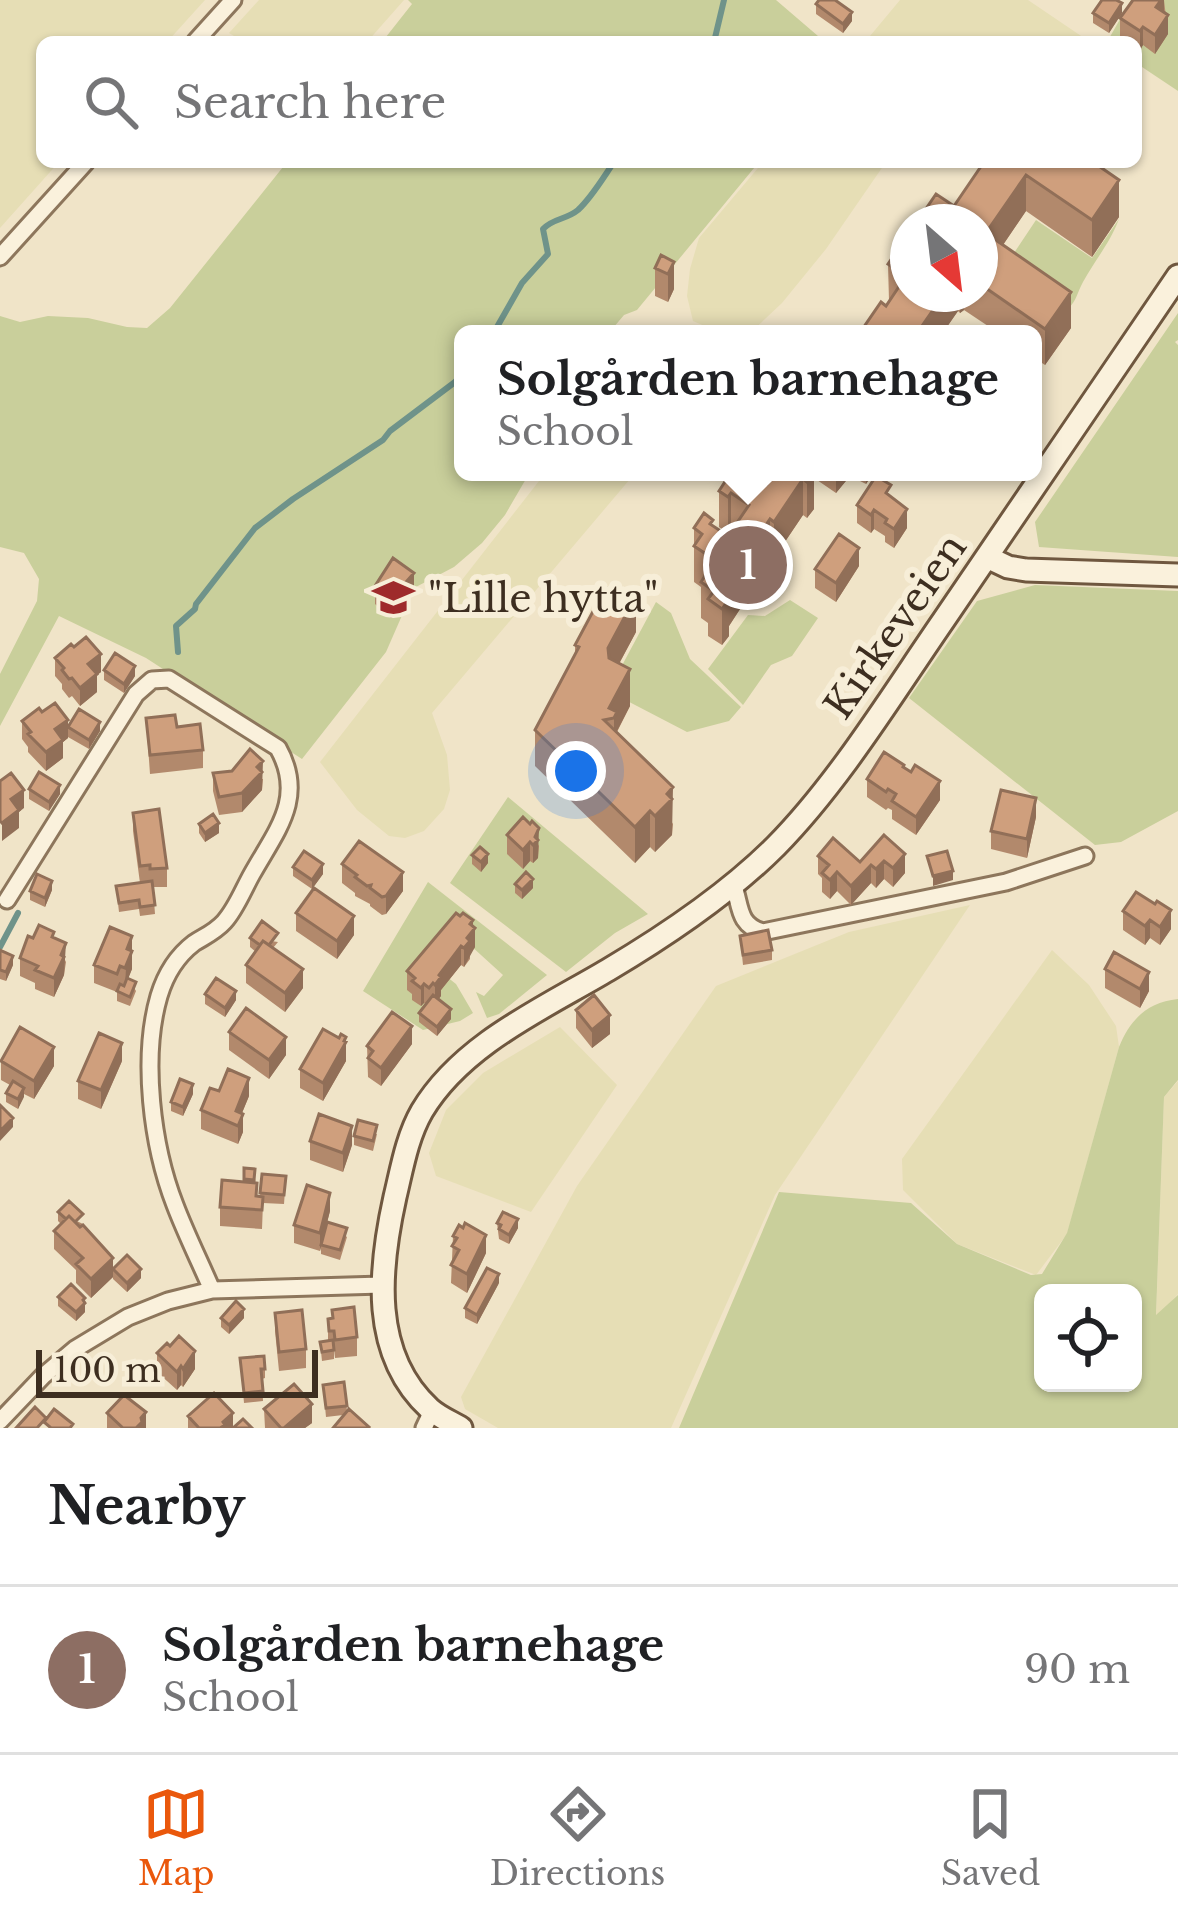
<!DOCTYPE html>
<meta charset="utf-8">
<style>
body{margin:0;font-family:"Libre Baskerville",serif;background:#f6f6f6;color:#202124}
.controls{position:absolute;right:36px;bottom:36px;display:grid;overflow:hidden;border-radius:18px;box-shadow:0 3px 9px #0004}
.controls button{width:108px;height:108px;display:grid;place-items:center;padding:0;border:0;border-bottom:3px solid #e0e0e0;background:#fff;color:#202124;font:60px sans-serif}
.compass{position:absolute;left:890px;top:204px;width:108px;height:108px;border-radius:50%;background:#fff;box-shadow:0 3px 9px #0004;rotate:152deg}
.scale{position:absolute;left:36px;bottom:30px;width:282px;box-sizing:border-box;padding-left:12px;border:6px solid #3d2e20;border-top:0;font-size:33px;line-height:42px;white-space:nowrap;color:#3d2e20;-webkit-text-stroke:9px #f7eed8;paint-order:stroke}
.you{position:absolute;left:576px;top:771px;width:42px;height:42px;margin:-30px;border:9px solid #fff;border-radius:50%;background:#1a73e8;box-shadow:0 0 0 18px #1a73e833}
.badge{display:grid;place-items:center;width:78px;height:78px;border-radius:50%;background:#ea580c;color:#fff;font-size:39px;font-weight:700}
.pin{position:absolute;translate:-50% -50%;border:6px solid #fff;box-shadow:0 3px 12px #0006}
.popup{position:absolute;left:454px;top:325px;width:588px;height:156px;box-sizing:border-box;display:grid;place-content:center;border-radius:18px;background:#fff;filter:drop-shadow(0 3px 9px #0005);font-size:39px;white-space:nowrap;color:#757577}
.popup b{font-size:45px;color:#202124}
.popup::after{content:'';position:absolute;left:50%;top:100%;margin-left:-24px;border:24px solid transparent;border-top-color:#fff}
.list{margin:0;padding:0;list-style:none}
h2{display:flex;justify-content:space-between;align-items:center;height:156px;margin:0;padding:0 48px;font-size:51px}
h2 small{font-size:39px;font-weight:400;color:#757577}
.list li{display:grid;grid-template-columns:78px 1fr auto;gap:36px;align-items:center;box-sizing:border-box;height:168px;padding:0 48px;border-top:3px solid #e0e0e0}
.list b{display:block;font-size:45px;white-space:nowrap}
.list p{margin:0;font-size:39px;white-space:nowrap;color:#757577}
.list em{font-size:39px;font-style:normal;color:#757577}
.icon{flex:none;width:66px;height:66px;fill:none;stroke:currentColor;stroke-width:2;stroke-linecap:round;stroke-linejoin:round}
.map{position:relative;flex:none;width:1178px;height:1428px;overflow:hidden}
.search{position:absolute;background:#fff;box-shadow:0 3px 9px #0004;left:36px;right:36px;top:36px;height:132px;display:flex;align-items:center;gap:30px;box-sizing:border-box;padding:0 42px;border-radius:18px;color:#757577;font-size:45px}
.sheet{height:324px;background:#fff}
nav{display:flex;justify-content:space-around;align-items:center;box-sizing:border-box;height:168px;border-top:3px solid #e0e0e0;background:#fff;font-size:33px;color:#757577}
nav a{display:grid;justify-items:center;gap:6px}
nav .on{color:#ea580c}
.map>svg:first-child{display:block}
</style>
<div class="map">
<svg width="1178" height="1428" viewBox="0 0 1178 1428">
<rect width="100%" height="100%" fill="#f0e4c8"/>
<path fill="#e6deb5" d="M0,0H205L167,42H42V162H59L0,228Z
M259,0H404L367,42H244L229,33Z
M900,0H1028L1090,42H865Z
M763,162H886L826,249L782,303L749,334H723L693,321L687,296L690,269L699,238Z
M546,472H636L432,713L447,755L450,790L444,809L424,831L405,838L389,836L357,810L320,762Z
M970,905L775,1195L671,1428H498L465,1409L461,1397L577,1186L716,986L849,932Z
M1052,950L1089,985L1116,1026L1119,1047L1067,1234L1036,1275L957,1244L903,1190L902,1159Z
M560,1027L617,1085L531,1212L436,1176L429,1153L446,1110L483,1073Z
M1178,1081V1294L1156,1318L1164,1097Z"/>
<path fill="#c9cf9b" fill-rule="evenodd" d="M408,0H776L825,42H382L412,4Z
M1131,0H1178V91L1136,63V42H1107Z
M287,162H759L637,310L624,315L608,334H463V472H530L505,515L482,543L454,567L414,588L386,652L302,759L146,658L59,616L0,726V674L37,601L39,579L24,553L0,547V316L20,322L48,316L88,318L127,327L147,328L170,308Z
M1119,219C1110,243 1095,260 1083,282C1077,293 1077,300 1068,309L1004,268L1036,220L1092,258Z
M1178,313V340L1175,342L1178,345V557L1039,547L1035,522Z
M1035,585L1178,591V811L1121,842L1095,845L909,698L977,601Z
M790,600L818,618L792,656L771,665L743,705L708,669L748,615L765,616Z
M656,602L671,613L690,659L741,707L729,721L687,732L612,693L611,686Z
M508,797L648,914L615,933L566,972L450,883Z
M428,882L547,975L499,1014L487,1018L476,992L484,996L503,975L470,945L437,969L456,984L473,1013L460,1021L423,1030L363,991Z
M1178,999V1080L1164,1097L1156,1315L1178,1295V1428H679L779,1192L911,1203L957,1244L1031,1275L1042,1274L1067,1233L1119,1047C1130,1020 1147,1002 1178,999ZM1043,1293H1133V1383H1043Z"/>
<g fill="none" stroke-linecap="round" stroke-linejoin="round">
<path stroke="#6f938a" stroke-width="6" d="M714,42L724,0
M493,334L522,283L548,254L543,229C553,218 566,220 578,210C592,197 603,178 614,162
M178,652L176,626L195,609L196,604L255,528L293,499L383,440L390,431L455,382L463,373
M0,947L18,913"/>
<defs>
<path id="street" d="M195,42L233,0
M0,257L86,162
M733,883C741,905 737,925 763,932L1006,882L1085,856
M7,900L136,694L152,680L169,679L278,748C306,798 276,831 252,874C243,890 236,909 224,922C215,932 205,936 194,943C177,956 165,976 159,996C141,1058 152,1146 175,1205C186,1234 200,1262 212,1290
M0,1421L43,1376L75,1349L128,1317L168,1301L212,1290L382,1285
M424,1428L432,1411"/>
<path id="secondary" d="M987,557L1008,567L1026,570L1178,575
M461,1428C451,1422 439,1417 430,1409C370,1354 379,1269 395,1197C402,1168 407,1137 422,1111C462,1044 544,1008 608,970C667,935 727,895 776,846C839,782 892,695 943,621C1021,506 1100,391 1178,276"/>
</defs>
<use href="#street" stroke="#8d765c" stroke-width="21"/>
<use href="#secondary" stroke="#6f573f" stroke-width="27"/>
<use href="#street" stroke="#faf1dc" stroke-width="15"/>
<use href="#secondary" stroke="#faf1dc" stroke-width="21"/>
</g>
<path fill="#b2896c" d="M1164,0L1168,34L1155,54L1143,45L1140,50L1136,47V42H1128L1120,37V18Z
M816,4L852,21L843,33L816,14Z
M1093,13H1122L1109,33L1093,23Z
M984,162H1093L1119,217L1092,257L1026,211L1003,245L1071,328L1045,365L1033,357V334H1000L964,310L960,313L958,311L942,334H859L889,301L888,264L904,240V235L908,228V294H980V222L954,206Z
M661,255L674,289L668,302L655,296V268Z
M814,472V509L807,518L803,515L774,558L770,556L753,580V589L729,626V636L722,645L708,636V623L701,618V587L694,582V528L713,526L728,536L732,531L731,530L728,533L719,527V491L737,483L767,484Z
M816,472H874L866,484L850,476L836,493L817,480Z
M891,496L907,528L894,548L885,542V536L874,529L871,533L857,523V505Z
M859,566L836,602L815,588V569Z
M375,586L414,591L391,618L375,604Z
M636,632L619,664L630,706L617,732L673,824L672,835L655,852L650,847L635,863L535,766V730L575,654V645Z
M55,658L101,672L97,675V692L80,706L72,696L69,698L62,689V684L55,676Z
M104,670L135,676L124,693L104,680Z
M146,718L177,727L203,750V768L150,774Z
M22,721L68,738L63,742V758L46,771L28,752V747L22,739Z
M68,727L100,731L89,749L68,737Z
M904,767L940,800L916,835L892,819V810L888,808L886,810L867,797V779Z
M213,773L263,779L262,790L242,812L219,815L213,791Z
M29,789L60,794L49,811L29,799Z
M133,813L167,868V887H153L155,914L140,916L139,909L119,912L116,886L140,883L133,831Z
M523,817L539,846L538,858L533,863L530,861L523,869L507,854V835Z
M1036,817L1027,858L991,849V831Z
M199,824L219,833L205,842L199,833Z
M884,835L905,873L893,887L884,879L876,888L871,883L851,905L837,891L830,899L822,892V878L818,874V856L860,862Z
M472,855L488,863L481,872L472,864Z
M342,864L403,891L386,914L382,915L370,906V904L355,896V893L342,883Z
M293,867L323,874L312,889L293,876Z
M515,884L533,888L522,899L515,893Z
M52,890L45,907L30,900V891Z
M1136,892L1171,929L1160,945L1150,938L1145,945L1123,930V911Z
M296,913L354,935L337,959L296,931Z
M473,926L475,947L470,954V959L464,967L461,965L441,990V996L438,999L451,1019L437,1036L419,1022V1013L426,1004L424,1003L421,1006L412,1000V994L407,990V971Z
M110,927L132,969L128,978L136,991L130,1006L117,1001V992L94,983V965Z
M740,936L772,950V960L743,965Z
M54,938L66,962L64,975L54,997L35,989V983L20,976V958Z
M250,938L278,942L273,948L303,988L285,1012L246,983V965L256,952L250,947Z
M0,950L13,965L6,981L0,979Z
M1105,969L1149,991L1140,1008L1105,988Z
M205,994L236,1000L225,1017L205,1004Z
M576,1010L610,1034L592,1048L576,1028Z
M229,1032L286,1055L269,1079L229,1050Z
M346,1037V1061L323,1101L300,1088V1069L339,1038Z
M412,1044L381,1086L368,1077L367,1046Z
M1,1061L54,1066L34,1099L24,1094L18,1109L6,1102V1093L10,1085L1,1080Z
M122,1061L101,1109L78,1099V1081Z
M219,1091L249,1096L242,1113L243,1132L238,1144L201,1129V1110Z
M193,1094L183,1116L171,1111V1102Z
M377,1134L373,1151L354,1145V1136Z
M310,1141L352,1145L343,1172L310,1160Z
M244,1168L255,1178L257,1196H260L262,1174L286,1176L284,1204L263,1203L262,1229L220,1226V1207L244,1181Z
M330,1211L327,1222L347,1237L340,1260L321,1254V1246L320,1251L294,1243V1225Z
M58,1212L83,1224L79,1227L113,1277L91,1298L76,1283V1270L54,1249V1231L61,1224L58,1221Z
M497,1223L518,1228L509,1244L499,1239Z
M463,1228L486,1253L467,1293L451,1283L453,1236Z
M113,1269L141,1278L127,1292L113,1279Z
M499,1283L477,1324L465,1318V1308Z
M58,1297L85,1298V1312L76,1321L58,1306Z
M275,1313L306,1349V1368L279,1371L275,1331Z
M221,1318H244L229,1334L221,1327Z
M328,1319L357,1337V1356L335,1358L334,1349V1359L322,1361L320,1342L328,1341Z
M157,1353L195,1369L183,1387L181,1385L177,1390L157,1372Z
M240,1358L265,1369V1378L262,1379L263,1401L244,1403Z
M344,1382L347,1411L343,1415L326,1417L323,1385Z
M264,1409L312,1423L305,1428H265Z
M107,1413L146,1428H107Z
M188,1416L233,1428H188Z"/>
<path fill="#916f58" d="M1161,0H1164V14L1156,7Z
M1122,3V13L1109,33V23Z
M852,12V21L843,33V24Z
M1168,15V34L1155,54V35Z
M1143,27V45L1140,50V31Z
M1026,175V211L992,261L988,230Z
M1119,180V217L1092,257V220Z
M674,262V289L668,302V274Z
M1071,292V328L1045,365V329Z
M944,294H958V311L942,334H920V329Z
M960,294H964V310L960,313Z
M814,472V509L807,518V482Z
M836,472H850V476L836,493Z
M866,472H874L866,484Z
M803,479V515L774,558V522Z
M731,493V530L728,533V497Z
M907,509V528L894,548V529Z
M874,510V529L871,533V515Z
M770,519V556L753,580V589L729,626V636L722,645V609L724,596L749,550Z
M859,548V566L836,602V583Z
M414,573V591L391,618V599Z
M636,596V632L608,684V648Z
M101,654V672L97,675V692L80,706V688L88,664Z
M135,666V676L124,693V684Z
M630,669V706L617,731V749L614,755V718L609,708Z
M68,720V738L63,742V758L46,771V752L55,729Z
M100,722V731L89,749V740Z
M263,761L262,790L242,812V793L257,767Z
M940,781V800L916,835V817Z
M60,785V794L49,811V802Z
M673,787L672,835L655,852V816L667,794Z
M24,790V808L19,812V828L2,841V823L11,799Z
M1036,798V817L1027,858V839Z
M650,811V847L635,863V827Z
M219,823V833L205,842V833Z
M539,828L538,858L533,863V845Z
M530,842V861L523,869V850Z
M488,854V863L481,872V862Z
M905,854V873L893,887V868Z
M884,861V879L876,888V869Z
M323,864V874L312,889V880Z
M871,865V883L851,905V886Z
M953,871V880L933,886V876Z
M403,872V891L386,914V896Z
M837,872V891L830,899V880Z
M533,879V888L522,899V890Z
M52,881V890L45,907V898Z
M1171,910V929L1160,945V927Z
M354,916V935L337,959V941Z
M473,920V932L475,928V947L464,967V948Z
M1150,920V938L1145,945V926Z
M132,936V969L125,987L127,949Z
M66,943L64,975L54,997V978Z
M461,946V965L441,990V996L435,1004V985L439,975Z
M13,956V965L6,981V972Z
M303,969V988L285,1012V993Z
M1149,972V991L1140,1008V989Z
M424,984V1003L421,1006V988Z
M236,991V1000L225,1017V1008Z
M451,1009V1019L437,1036V1027Z
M610,1015V1034L592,1048V1030Z
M412,1026V1044L381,1086V1068Z
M286,1037V1055L269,1079V1060Z
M346,1037V1061L323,1101V1083Z
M122,1043V1061L101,1109V1090Z
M54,1047V1066L34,1099V1081Z
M249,1078V1096L237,1125L236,1111Z
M193,1084V1094L183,1116V1107Z
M24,1088V1097L18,1109V1099Z
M243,1114V1132L238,1144V1126Z
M13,1118V1127L0,1141V1131Z
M352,1126V1145L343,1172V1153Z
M330,1193V1211L320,1251V1233Z
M518,1219V1228L509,1244V1235Z
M486,1235V1253L467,1293V1274Z
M113,1258V1277L91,1298V1279Z
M141,1269V1278L127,1292V1283Z
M499,1274V1283L477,1324V1315Z
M85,1298V1312L76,1321V1312Z
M244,1309V1318L229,1334V1325Z
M195,1351V1369L183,1387V1369Z
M181,1366V1385L177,1390V1372Z
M312,1404V1423L305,1428H284Z
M146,1412V1428H136L141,1418Z
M233,1413V1428H220L223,1422Z"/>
<path fill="#cf9f7d" stroke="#916f58" stroke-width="3" d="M819,0H835L852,12L843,24L816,4Z
M1102,0H1116L1122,3L1109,23L1093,13Z
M1133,0H1161L1156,7L1168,15L1155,35L1143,27L1140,31L1120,18Z
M984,162H1093L1119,180L1092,220L1026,175L988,230L992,232L990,236L1071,292L1045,329L980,284V222H917L936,194L954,206Z
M908,228V294H944L920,329L927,334H859L881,302L886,306L906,276L888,264L907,236L904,235Z
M661,255L674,262L668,274L655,268Z
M744,472H748L767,484L775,472H814L807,482L803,479L774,522L770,519L749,550L753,553L724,596L729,599L722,609L708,599L714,591L701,582L715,560L694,546L702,534L694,528L704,513L713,520L710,524L728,536L749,505L731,493L728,497L719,491L728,477L737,483Z
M876,476L891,485L886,493L907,509L894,529L885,523L887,519L874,510L871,515L857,505Z
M839,534L859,548L836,583L815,569Z
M393,558L414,573L391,599L375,586Z
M616,585L636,596L608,648L609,658L630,669L609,708L617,712L614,718L604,720L673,787L667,794L672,799L655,816L650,811L635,827L535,730L579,647L575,645L606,587L613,591Z
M86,637L101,654L88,664L97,674L80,688L72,678L69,679L62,670L64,668L55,658L71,644L74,647Z
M115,653L135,666L124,684L104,670Z
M55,703L68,720L55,729L63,740L46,752L28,734L31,732L22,721L39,708L42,712Z
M79,709L100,722L89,740L68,727Z
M175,715L177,727L200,724L203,750L150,755L146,718Z
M250,749L263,761L257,767L262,772L242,793L219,797L213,773L232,771Z
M884,752L904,765L903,767L911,772L915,765L940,781L916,817L892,801L896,794L888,789L886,792L867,779Z
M39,772L60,785L49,802L29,789Z
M11,773L24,790L11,799L19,810L2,823L0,821V781Z
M1001,790L1036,798L1027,839L991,831Z
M159,809L167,868L150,869V865L140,866L133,813Z
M213,814L219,823L205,833L199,824Z
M523,817L530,824L532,821L539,828L535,837L538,840L533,845L530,842L523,850L507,835Z
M884,835L905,854L893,868L884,861L876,869L871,865L851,886L837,872L830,880L822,873L829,865L818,856L833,838L860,862Z
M359,841L403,872L386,896L382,897L370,888L371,885L367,886L355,877L357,875L342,864Z
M480,847L488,854L481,862L472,855Z
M304,851L323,864L312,880L293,867Z
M947,851L953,871L933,876L927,856Z
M526,872L533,879L522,890L515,884Z
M37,874L52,881L45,898L30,891Z
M152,881L155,905L140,907L139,900L119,903L116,886Z
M314,888L354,916L337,941L296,913Z
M1136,892L1155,904L1157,901L1171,910L1160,927L1150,920L1145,926L1123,911Z
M456,913L460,916L463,913L473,920L470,924L475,928L467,938L470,941L464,948L461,946L439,975L441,977L435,985L433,983L429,988L424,984L421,988L412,981L415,978L407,971Z
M262,921L278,933L269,945L263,941L260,945L250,938Z
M39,925L54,932L52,937L66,943L61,955L64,957L54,978L35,970L38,966L20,958L28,936L33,938Z
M110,927L132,936L127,949L132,951L125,968L120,966L117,974L94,965Z
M768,930L772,950L743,955L740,936Z
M263,941L303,969L285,993L246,965Z
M0,950L13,956L6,972L0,970Z
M1114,952L1149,972L1140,989L1105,969Z
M127,978L136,982L130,997L117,991L120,984L124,986Z
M216,978L236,991L225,1008L205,994Z
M433,995L451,1009L437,1027L419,1013Z
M594,995L610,1015L592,1030L576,1010Z
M246,1008L286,1037L269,1060L229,1032Z
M392,1012L412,1026L381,1068L368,1058L373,1051L367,1046Z
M20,1027L54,1047L34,1081L1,1061Z
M323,1029L339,1038L341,1034L346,1037L344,1041L346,1042L323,1083L300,1069Z
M99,1033L122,1043L101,1090L78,1081Z
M228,1069L249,1078L236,1111L243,1114L238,1126L201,1110L210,1088L219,1091Z
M180,1079L193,1084L183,1107L171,1102Z
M13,1081L24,1088L18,1099L6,1093Z
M0,1105L13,1118L0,1131Z
M319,1114L352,1126L343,1153L310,1141Z
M358,1120L377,1125L373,1141L354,1136Z
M244,1168L255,1169L254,1180L244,1179Z
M262,1174L286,1176L284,1195L260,1193Z
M222,1180L257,1183L256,1196L263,1197L262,1210L220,1207Z
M307,1185L330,1193L320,1233L294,1225Z
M69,1201L83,1214L75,1222L69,1216L66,1219L58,1212Z
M503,1212L518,1219L509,1235L499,1229L501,1225L497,1223Z
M69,1216L80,1227L83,1225L113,1258L91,1279L76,1264L83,1258L54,1231Z
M327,1222L347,1228L340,1250L321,1245Z
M465,1223L486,1235L467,1274L451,1265L459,1250L452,1246L457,1238L453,1236L459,1225L463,1228Z
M127,1255L141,1269L127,1283L113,1269Z
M487,1268L499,1274L477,1315L465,1308Z
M71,1284L85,1298L83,1300L85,1303L76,1312L58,1297Z
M236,1301L244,1309L229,1325L221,1318Z
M354,1307L357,1337L335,1340L334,1331H329L328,1319L333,1318L332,1310Z
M302,1310L306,1349L279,1352L275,1313Z
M179,1336L195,1351L183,1369L181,1366L177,1372L157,1353L167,1343L170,1346Z
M333,1340L334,1350L322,1352L320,1342Z
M264,1356L265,1369H261L263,1391L244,1393L240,1358Z
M344,1382L347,1406L326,1408L323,1385Z
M294,1384L312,1404L284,1428H281L264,1409Z
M214,1393L233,1413L223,1422L225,1425L220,1428H199L188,1416Z
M124,1395L146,1412L141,1418L142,1422L136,1428H123L107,1413Z
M35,1407L46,1418L37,1428H16Z
M54,1409L73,1424L70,1428H51L44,1422Z
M349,1409L369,1427L368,1428H333Z
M243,1419L252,1428H233Z"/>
<defs>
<symbol id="school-bare" viewBox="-9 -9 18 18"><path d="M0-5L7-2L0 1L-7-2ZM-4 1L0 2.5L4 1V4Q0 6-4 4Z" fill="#9e2a2b" stroke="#f7eed8" stroke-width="2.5" paint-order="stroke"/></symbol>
</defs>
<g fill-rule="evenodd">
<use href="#school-bare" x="364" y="568" width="59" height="59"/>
</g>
<g text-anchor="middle" stroke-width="12" stroke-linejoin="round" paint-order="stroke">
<g font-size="39" fill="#3d2e20" stroke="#f7eed8" text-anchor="start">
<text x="428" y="612">"Lille hytta"</text>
</g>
<g font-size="39" fill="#3d2e20" stroke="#f7eed8">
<text transform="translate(895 626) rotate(-55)" y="14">Kirkeveien</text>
</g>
</g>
</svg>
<div class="controls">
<button><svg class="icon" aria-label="locate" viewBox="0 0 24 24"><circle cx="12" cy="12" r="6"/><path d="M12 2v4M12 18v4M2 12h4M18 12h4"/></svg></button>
</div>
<svg class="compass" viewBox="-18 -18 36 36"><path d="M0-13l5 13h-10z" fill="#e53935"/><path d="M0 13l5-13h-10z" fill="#757577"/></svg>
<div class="scale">100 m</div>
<div class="you"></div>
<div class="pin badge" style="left:748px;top:565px;background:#8d6e63">1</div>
<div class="popup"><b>Solgården barnehage</b>School</div>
<div class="search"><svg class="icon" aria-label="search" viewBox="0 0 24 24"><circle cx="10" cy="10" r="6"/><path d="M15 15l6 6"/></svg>Search here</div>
</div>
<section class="sheet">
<h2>Nearby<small></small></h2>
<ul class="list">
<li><span class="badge" style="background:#8d6e63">1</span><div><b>Solgården barnehage</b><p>School</p></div><em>90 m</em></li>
</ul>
</section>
<nav>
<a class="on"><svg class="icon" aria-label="map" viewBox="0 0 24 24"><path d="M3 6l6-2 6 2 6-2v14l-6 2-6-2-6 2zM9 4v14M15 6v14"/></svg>Map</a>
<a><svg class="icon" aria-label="directions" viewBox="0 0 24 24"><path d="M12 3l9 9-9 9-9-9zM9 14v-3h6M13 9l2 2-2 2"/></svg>Directions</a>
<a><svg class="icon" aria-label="saved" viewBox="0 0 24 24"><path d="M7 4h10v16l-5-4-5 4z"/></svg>Saved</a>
</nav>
